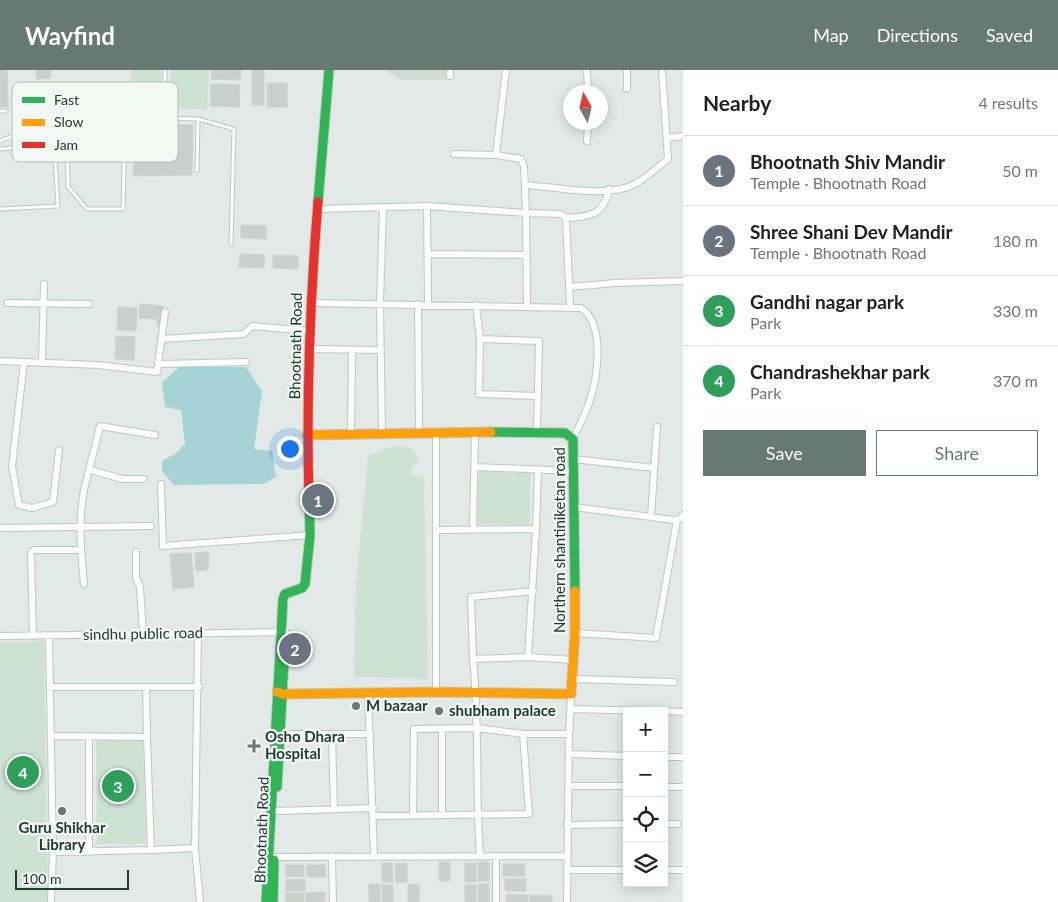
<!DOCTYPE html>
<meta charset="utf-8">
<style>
body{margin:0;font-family:Lato,sans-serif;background:#f2f2f2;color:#202124}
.controls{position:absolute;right:15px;bottom:15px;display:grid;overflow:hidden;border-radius:0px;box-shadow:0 2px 12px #0003}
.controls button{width:45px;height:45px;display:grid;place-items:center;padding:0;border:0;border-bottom:1px solid #e0e0e0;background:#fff;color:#202124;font:25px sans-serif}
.compass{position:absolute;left:563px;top:15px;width:45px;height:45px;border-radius:50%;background:#fff;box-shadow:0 2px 12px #0003;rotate:352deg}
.scale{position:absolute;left:15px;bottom:12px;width:114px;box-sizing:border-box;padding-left:5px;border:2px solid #223c33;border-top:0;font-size:14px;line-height:18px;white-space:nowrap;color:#223c33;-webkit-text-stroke:4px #f2f8f4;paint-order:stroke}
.you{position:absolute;left:289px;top:378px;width:18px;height:18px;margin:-12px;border:4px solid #fff;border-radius:50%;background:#1a73e8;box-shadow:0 0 0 8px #1a73e833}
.badge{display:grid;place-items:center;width:32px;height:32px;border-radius:50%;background:#667972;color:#fff;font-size:16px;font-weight:700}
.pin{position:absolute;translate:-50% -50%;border:2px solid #fff;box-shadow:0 1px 5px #0006}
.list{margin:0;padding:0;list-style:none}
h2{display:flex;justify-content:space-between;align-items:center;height:65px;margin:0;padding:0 20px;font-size:21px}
h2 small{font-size:16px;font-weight:400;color:#757577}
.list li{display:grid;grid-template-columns:32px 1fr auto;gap:15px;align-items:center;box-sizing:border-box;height:70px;padding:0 20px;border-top:1px solid #e0e0e0}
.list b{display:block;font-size:19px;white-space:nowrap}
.list p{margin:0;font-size:16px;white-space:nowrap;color:#757577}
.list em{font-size:16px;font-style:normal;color:#757577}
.actions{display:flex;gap:10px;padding:15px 20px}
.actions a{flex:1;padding:11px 0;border:1px solid #667972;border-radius:0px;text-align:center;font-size:18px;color:#667972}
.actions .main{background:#667972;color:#fff}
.icon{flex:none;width:28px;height:28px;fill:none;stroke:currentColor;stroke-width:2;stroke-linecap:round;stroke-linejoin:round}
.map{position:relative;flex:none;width:683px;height:832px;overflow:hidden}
header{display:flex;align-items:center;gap:30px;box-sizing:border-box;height:70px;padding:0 25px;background:#667972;color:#fff}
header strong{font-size:24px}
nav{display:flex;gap:28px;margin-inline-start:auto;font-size:18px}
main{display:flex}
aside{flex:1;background:#fff}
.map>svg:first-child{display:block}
</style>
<header>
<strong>Wayfind</strong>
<nav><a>Map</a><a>Directions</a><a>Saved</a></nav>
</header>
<main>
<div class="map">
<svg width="683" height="832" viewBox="0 0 683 832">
<rect width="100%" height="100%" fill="#e3e9e6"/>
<path fill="#d2dad6" d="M385,0H452L447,10H401Z"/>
<path fill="#cde2d2" d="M131,0H162L161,36L130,35Z
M171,0H209L207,40L169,38Z
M395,375L413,379L419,392L412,396V405L424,408L428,609L354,607L356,515L368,386Z
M479,401L530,403V455L477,454Z
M44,571L48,832H0V572Z
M143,670L146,774H97L96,671Z"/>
<path fill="#a5d3d6" d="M180,297H246L262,321L254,379L272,381L276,407L263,414L174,415L162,401V391L175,384L185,374L181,340L165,337L162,312Z"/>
<path fill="#cbd0ce" stroke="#ccd2cf" d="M0,0H7L8,37H0Z
M36,0H50L51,8L36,9Z
M212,0H241L240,10L211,9Z
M252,0H264V35H252Z
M267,13H287V37H267Z
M211,14L240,15L239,37L210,36Z
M136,52L193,55L192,105L133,106Z
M241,155L266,156V169L241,168Z
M240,184L265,185L264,198L239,197Z
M273,185L298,186V199L273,198Z
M140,234L163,236L161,256L157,255V249L139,248Z
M118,237L137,238L136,261L117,260Z
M116,266L135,267L134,290L115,289Z
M209,482L208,500L196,501L195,483Z
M191,483L194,517L173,519L170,484Z
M439,792H450V811H439Z
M478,792H489V811H478Z
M382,793H392L393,812H382Z
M407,793V812L396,813L395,794Z
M465,793H476V812H465Z
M503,794H525L524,806H503Z
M286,795H304V806L286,807Z
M307,795H325L326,807H307Z
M305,809V821H286V810Z
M505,809H526V821H505Z
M369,814H380V832H369Z
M419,814V832H408V815Z
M478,814H489V832H478Z
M382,815H393V832H382Z
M465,815H476V832H465Z
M325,822V832H306V823Z
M285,823H304V832H286Z
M507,824L528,825V832H506Z
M530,825L552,826V832H530Z"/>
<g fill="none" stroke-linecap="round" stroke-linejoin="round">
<defs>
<path id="lane" d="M0,41H6
M164,48L198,49L234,59L231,174
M125,50L164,48L165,0
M54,64L67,68L68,117L87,139H123L125,50
M0,71L28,60L48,56L69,62L118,60L125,51
M0,79L54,74
M197,101L198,49
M0,139L58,136L53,58"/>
<path id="street" d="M587,0L588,22
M627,0V19
M450,6V0
M667,68L683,66
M587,71L588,52
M454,84L496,85L521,89L524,96L526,143L561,144L566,148L570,236
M496,85L506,0
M525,115C556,117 605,128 633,115C646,109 657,97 668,89L662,0
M427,136L526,143L527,235
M317,139L427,136L428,234
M566,148C591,146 603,146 609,119
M428,184L527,185
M570,217L615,213L683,211
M7,233L89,234
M310,233L581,238C605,253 598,306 590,330C586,343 579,356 573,369
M418,234L419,361
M476,235L480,269L539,271L537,363
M161,269L244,264L252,256L309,261
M480,269L479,324L538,326
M309,279L381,280
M0,291L98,295L157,302L165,242
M24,292L12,396L19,435L32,438L53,432L59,380
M42,293L44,214
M159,294L246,292
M382,360L380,234L383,137
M436,361V622
M351,362L352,280
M573,389L654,398
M475,397L573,401
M91,400L122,409H144
M161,414L163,476L310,465
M574,437L674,450L680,449L683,445
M651,447L657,357
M0,458L151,456
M473,459L475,362
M536,459L538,400
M436,460L536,459L528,587L473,589C480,655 475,721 480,786
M136,482V508L140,517L143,564
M84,514C81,484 78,450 84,420C89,399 95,378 100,356L155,365
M575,563L656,568L677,450
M198,564L195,778L200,832
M0,566L286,562
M33,566L31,483L34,480H81
M49,566L53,782L51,832
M528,587L573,590
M473,589L471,527L533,521
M572,609L674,612
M50,617H199
M146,617L147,667
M368,624L374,786
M571,639L653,641
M664,641L683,642
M442,659V745
M281,664H370
M332,664L334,739
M569,664L571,624
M51,666L147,667L151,780L53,782
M570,684L627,686
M664,687H683
M568,716H627
M664,717H683
M276,741L373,738
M413,745L414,659L477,658L523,664
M373,746L529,744L523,664H569L567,832
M664,754H678
M567,755L627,754
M151,780L195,778
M89,782V666
M332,786L333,832
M496,786V832
M268,787L567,786
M567,800H627
M664,800H683"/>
<path id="fast" d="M318,132L329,0
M491,362L565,363L573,369L575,521
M277,717L285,573
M266,832L283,529L285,524L302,518L305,514L310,465L309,428
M273,832L274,790"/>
<path id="slow" d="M307,365L491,362
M277,622L283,624L436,622L571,624L575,563V521"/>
<path id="jam" d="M309,428C306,329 310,231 318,132"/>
</defs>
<use href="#lane" stroke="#c0c6c3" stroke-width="5"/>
<use href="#street" stroke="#c0c6c3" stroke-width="8"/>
<use href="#fast" stroke="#bfc7c3" stroke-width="11"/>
<use href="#slow" stroke="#bfc7c3" stroke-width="11"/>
<use href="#jam" stroke="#bfc7c3" stroke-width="11"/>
<use href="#lane" stroke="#fbfcfb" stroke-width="3"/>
<use href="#street" stroke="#fbfcfb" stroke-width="6"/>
<use href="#fast" stroke="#30b455" stroke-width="9"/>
<use href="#slow" stroke="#ff9f0a" stroke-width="9"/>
<use href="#jam" stroke="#e5322d" stroke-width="9"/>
</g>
<g fill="#667972" stroke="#f2f8f4" stroke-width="2">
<circle cx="356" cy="636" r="5"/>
<circle cx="439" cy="641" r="5"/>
<path d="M251.5 668.5h5v5h5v5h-5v5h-5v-5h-5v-5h5z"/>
<circle cx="62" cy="741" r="5"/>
</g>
<g text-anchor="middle" stroke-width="4.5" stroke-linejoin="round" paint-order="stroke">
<g font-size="15" fill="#223c33" stroke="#f2f8f4">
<text transform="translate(296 276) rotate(-89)" y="5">Bhootnath Road</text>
<text transform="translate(560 470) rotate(-90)" y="5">Northern shantiniketan road</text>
<text transform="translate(143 564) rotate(-1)" y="5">sindhu public road</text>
<text transform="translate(262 760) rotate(-88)" y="5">Bhootnath Road</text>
</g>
<g font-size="15" font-weight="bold" fill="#223c33" stroke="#f2f8f4" text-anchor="start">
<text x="366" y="641">M bazaar</text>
<text x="449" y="646">shubham palace</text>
<text x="265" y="672">Osho Dhara<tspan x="265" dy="17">Hospital</tspan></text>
<text x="62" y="763" text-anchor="middle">Guru Shikhar<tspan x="62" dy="17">Library</tspan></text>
</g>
</g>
<rect x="12" y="12" width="166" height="80" rx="8" fill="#f2f8f4" stroke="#b4c0ba" stroke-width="1"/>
<rect x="22" y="27" width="23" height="6" fill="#30b455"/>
<rect x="22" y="49" width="23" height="7" fill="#ff9f0a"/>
<rect x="22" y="72" width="23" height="6" fill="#e5322d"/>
<g font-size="14" fill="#223c33">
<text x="54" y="35">Fast</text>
<text x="54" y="57">Slow</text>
<text x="54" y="80">Jam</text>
</g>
</svg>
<div class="controls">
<button>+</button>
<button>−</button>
<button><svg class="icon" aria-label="locate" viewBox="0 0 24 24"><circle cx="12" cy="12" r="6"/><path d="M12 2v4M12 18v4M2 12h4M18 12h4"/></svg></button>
<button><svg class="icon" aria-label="layers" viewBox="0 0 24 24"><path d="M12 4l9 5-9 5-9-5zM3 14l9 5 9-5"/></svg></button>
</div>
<svg class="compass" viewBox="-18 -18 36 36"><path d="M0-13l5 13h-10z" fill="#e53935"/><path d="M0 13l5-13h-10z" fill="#757577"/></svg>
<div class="scale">100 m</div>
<div class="you"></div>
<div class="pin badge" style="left:318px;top:430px;background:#6b7280">1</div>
<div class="pin badge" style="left:295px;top:579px;background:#6b7280">2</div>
<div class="pin badge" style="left:118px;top:716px;background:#2e9e5b">3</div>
<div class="pin badge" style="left:23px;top:702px;background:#2e9e5b">4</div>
</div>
<aside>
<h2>Nearby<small>4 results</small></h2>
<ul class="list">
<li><span class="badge" style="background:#6b7280">1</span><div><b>Bhootnath Shiv Mandir</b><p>Temple · Bhootnath Road</p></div><em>50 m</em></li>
<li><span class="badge" style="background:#6b7280">2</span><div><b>Shree Shani Dev Mandir</b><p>Temple · Bhootnath Road</p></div><em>180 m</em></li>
<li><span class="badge" style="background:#2e9e5b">3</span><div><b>Gandhi nagar park</b><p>Park</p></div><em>330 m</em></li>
<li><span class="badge" style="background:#2e9e5b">4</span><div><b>Chandrashekhar park</b><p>Park</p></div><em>370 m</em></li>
</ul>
<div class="actions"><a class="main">Save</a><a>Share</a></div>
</aside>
</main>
